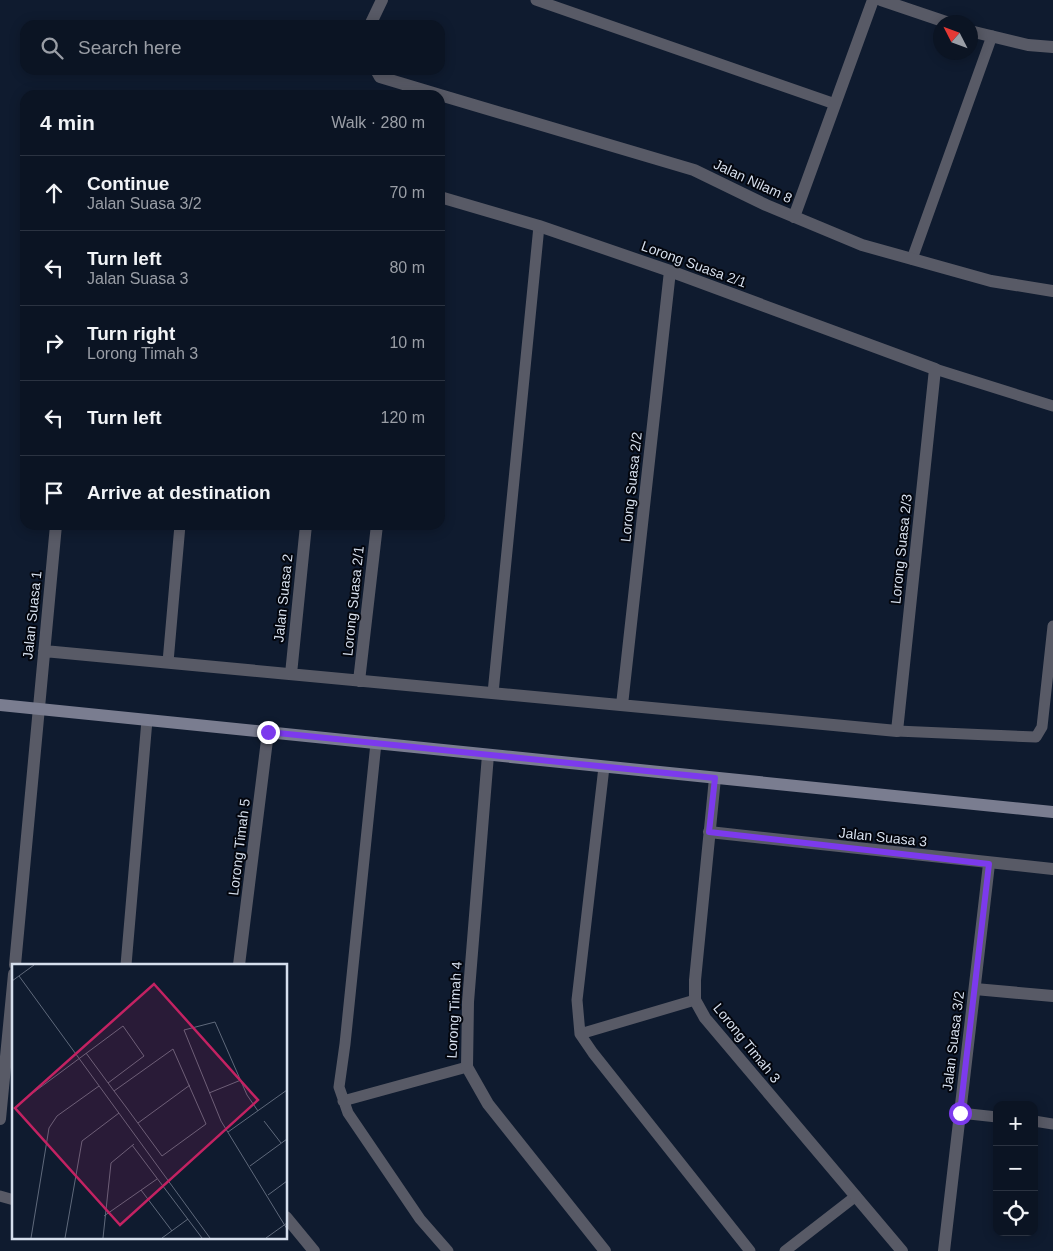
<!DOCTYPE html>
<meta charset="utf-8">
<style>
body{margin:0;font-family:Arial,sans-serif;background:#141d2b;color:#f1f3f6}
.controls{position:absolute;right:15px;bottom:15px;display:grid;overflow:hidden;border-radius:10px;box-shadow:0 2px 12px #0003}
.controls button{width:45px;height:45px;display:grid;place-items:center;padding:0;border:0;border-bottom:1px solid #2b3341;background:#0b1423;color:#f1f3f6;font:25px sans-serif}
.compass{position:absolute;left:933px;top:15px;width:45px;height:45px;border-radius:50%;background:#0b1423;box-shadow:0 2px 12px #0003;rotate:312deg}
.stop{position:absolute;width:15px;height:15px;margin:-11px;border:4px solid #7c3aed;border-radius:50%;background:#fff}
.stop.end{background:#7c3aed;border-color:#fff;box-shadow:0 1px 5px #0008}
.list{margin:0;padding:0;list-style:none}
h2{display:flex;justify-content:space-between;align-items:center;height:65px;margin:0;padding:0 20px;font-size:21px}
h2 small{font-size:16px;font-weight:400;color:#9a9ea6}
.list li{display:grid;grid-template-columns:32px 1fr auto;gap:15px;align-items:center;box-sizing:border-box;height:75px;padding:0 20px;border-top:1px solid #2b3341}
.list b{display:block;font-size:19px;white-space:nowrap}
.list p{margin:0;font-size:16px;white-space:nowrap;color:#9a9ea6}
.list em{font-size:16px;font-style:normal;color:#9a9ea6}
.icon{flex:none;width:28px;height:28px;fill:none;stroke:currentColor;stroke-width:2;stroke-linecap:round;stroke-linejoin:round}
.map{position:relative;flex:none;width:1053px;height:1251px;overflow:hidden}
.search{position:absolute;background:#0b1423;box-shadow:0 2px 12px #0003;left:20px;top:20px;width:425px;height:55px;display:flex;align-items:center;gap:12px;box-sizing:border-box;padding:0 18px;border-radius:15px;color:#9a9ea6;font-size:19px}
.panel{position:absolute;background:#0b1423;box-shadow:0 2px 12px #0003;left:20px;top:90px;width:425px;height:440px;border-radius:15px}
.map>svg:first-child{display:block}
</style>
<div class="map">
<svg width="1053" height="1251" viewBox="0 0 1053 1251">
<rect width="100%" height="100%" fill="#0f1b2f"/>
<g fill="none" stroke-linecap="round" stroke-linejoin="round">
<path stroke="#585a66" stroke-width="11" d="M536,0L835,104
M912,259L992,36
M935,369L1053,406
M168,662L180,525
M493,693L539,226
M897,731L1036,737L1042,727L1053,626
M376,743L345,1044L339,1087L348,1113L420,1219L448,1251
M604,767L577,1000L580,1034L593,1053L750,1251
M126,965L147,720
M580,1034L695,1000
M343,1101L467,1067
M960,1113L997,1117
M1034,1121L1053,1124
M0,1196L14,1200
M785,1251L856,1196"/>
<path stroke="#585a66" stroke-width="12" d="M881,0L946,22
M370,25L382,0
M970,31L1028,45L1053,47
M376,70L380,77L440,95
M440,95L694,170L766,205L862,245L991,281L1053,291
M794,217L873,0
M44,651L897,731L935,369L670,271L539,226L440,197
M291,674L306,525
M359,681L377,525
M622,705L670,271
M488,755L468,1002L467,1067L488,1104L605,1251
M715,778L695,980V1000L705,1018L902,1251
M709,832L1053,869
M15,965L56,525
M239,965L268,732
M975,989L1053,996
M0,1119L14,974
M286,1217L314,1251
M944,1251L989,864"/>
<path stroke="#7a7d90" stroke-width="12" d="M0,705L1053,812"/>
</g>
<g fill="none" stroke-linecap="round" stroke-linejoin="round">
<path stroke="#7c3aed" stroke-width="6" d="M268,732L715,778L709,832L989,864L960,1113"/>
</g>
<g text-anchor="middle" stroke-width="4" stroke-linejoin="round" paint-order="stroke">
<g font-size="14" fill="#d6dfed" stroke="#03060e">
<text transform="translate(753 181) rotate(25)" y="5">Jalan Nilam 8</text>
<text transform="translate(694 264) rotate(20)" y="5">Lorong Suasa 2/1</text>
<text transform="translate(631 487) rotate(-84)" y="5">Lorong Suasa 2/2</text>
<text transform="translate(901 549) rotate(-84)" y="5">Lorong Suasa 2/3</text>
<text transform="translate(283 598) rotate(-84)" y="5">Jalan Suasa 2</text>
<text transform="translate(353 601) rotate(-84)" y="5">Lorong Suasa 2/1</text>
<text transform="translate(32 615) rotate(-84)" y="5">Jalan Suasa 1</text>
<text transform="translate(883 837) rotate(6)" y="5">Jalan Suasa 3</text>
<text transform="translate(239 847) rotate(-83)" y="5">Lorong Timah 5</text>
<text transform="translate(454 1010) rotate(-87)" y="5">Lorong Timah 4</text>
<text transform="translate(953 1041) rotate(-83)" y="5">Jalan Suasa 3/2</text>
<text transform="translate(747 1043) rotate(51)" y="5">Lorong Timah 3</text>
</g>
</g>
<g transform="translate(12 964)">
<rect width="275" height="275" fill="#0f1b2f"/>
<path fill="none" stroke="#5f697b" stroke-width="1" d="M7,12L198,274M0,17L22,1M74,89L102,127L114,143L150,192L194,160L161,85L102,127M197,129L229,116M10,137L111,62L132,92L96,119M246,147L235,131L203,58L172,66L209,157L275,265M252,157L269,179M126,159L178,121M216,168L275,126M120,181L190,274M238,202L275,175M129,226L160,267M256,231L275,217M92,252L145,215M19,274L37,164L45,152L87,122M53,274L70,177L107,149M91,274L99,199L122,180M150,274L176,255M254,274L275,259"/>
<path fill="#c32262" fill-opacity="0.15" stroke="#c32262" stroke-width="2.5" d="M142,20L246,136L108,261L3,144Z"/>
<rect width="275" height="275" fill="none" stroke="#d6dfed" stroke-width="2.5"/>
</g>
</svg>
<div class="controls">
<button>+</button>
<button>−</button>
<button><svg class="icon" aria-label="locate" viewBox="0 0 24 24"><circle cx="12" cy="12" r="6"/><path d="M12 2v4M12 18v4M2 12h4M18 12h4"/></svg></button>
</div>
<svg class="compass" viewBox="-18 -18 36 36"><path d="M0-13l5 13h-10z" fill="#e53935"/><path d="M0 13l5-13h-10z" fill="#9a9ea6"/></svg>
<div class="stop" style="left:960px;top:1113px"></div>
<div class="stop end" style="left:268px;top:732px"></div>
<div class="search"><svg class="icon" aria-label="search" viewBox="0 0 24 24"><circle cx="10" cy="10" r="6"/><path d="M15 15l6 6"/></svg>Search here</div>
<section class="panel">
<h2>4 min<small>Walk · 280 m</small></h2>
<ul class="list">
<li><svg class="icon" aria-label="ahead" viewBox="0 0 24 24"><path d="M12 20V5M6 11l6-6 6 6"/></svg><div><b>Continue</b><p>Jalan Suasa 3/2</p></div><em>70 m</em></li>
<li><svg class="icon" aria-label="left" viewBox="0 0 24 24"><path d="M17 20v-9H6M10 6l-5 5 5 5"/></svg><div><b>Turn left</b><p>Jalan Suasa 3</p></div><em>80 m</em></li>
<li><svg class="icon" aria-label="right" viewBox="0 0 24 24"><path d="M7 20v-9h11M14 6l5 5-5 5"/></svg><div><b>Turn right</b><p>Lorong Timah 3</p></div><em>10 m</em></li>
<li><svg class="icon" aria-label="left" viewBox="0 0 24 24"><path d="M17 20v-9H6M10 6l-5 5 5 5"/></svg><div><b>Turn left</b></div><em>120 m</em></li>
<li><svg class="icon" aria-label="arrive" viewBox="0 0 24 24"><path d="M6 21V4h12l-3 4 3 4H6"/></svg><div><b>Arrive at destination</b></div></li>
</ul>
</section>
</div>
